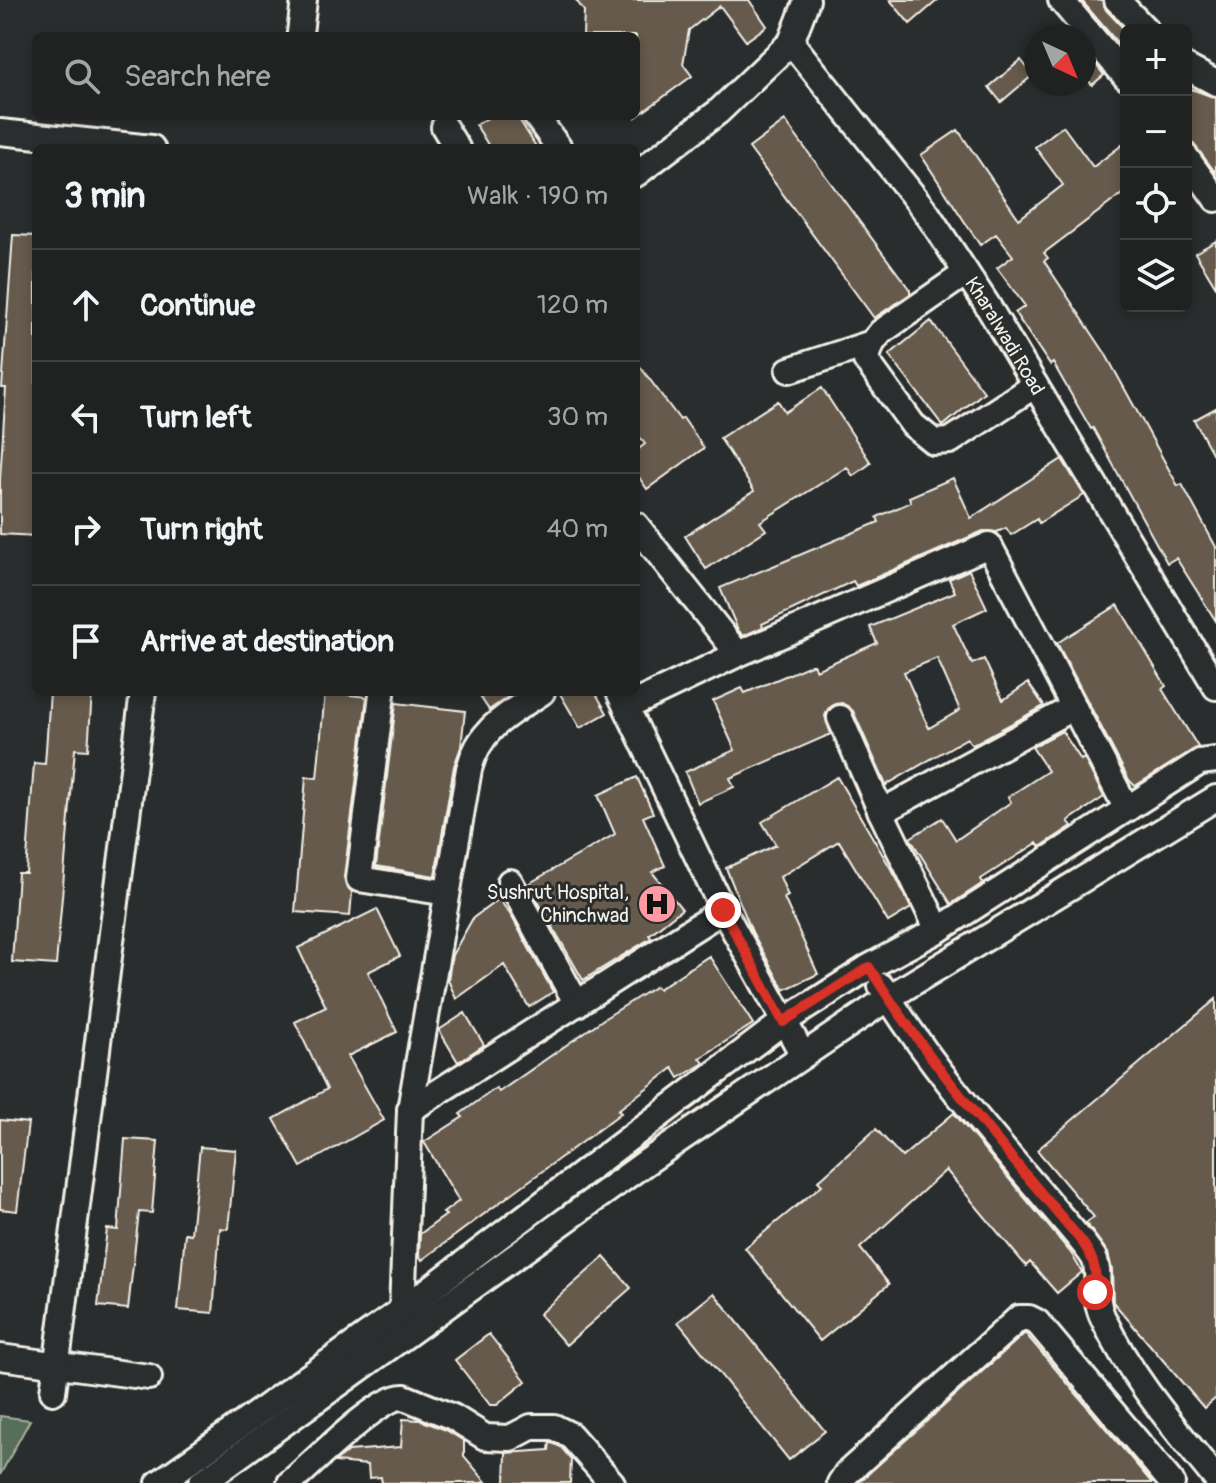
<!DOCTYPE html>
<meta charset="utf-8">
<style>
body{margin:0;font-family:Pangolin,sans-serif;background:#282a2a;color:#f1f3f6}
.controls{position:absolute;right:24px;top:24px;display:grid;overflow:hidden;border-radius:12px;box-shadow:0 4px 12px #0003}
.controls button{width:72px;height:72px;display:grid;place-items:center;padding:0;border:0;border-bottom:2px solid #3d3f40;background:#202222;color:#f1f3f6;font:40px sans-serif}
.compass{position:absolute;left:1024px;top:24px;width:72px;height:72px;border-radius:50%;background:#202222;box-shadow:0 4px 12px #0003;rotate:136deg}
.stop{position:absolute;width:24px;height:24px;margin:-18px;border:6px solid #d93025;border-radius:50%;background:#fff}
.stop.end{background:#d93025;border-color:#fff;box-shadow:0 2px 8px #0008}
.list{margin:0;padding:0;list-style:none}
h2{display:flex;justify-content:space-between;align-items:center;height:104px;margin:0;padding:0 32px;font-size:34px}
h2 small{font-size:26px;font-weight:400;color:#a2a4a5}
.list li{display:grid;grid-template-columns:52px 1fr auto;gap:24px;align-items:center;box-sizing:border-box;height:112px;padding:0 32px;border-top:2px solid #3d3f40}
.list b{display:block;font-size:30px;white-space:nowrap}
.list em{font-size:26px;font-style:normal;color:#a2a4a5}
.icon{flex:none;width:44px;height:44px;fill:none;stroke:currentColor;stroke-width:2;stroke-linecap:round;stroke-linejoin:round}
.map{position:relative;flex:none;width:1216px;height:1483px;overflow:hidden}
.search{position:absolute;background:#202222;box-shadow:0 4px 12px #0003;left:32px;top:32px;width:608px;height:88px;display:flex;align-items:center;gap:20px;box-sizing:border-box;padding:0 28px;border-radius:12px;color:#a2a4a5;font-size:30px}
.panel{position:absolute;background:#202222;box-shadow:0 4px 12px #0003;left:32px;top:144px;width:608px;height:552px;border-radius:12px}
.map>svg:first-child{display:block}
</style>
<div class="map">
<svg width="1216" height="1483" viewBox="0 0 1216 1483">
<rect width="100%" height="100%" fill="#2a2d2e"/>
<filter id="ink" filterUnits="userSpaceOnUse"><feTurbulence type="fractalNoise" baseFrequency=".0125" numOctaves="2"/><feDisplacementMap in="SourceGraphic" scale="16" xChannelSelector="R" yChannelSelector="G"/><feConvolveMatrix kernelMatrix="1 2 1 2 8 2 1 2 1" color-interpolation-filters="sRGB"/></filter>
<g filter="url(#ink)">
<path fill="#576e5a" stroke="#a6b0a1" stroke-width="2" d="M0,1416L30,1420L0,1475Z"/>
<path fill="#655a4c" stroke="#f4f1e8" stroke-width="2" fill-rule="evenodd" d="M576,0H749L767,26L746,41L720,6L689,30L683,64L692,76L636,117V36H583L584,11Z
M890,0H938L910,24Z
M1081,0H1102L1106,10L1126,31V43L1121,47Z
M1084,50L1104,75L1092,85L1084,75Z
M1021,60L1033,75L1001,102L989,87Z
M1186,87L1216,98V173L1186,134Z
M491,116H517L537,148H490L476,125Z
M785,121L910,290V294L874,318L749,148Z
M1063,126L1093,167L1126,142V191L1044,253L1048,258L1044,261L1105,353L1178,486L1182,484L1216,547V621L1176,558L1167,563L1093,428L1091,429L1053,363L1050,365L1015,313L1025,306L997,268L1013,256L996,234L980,245L921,155L958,130L1019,219L1063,185L1035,147Z
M13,235L36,236V536L0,534V479L6,388H2Z
M1216,241V287L1195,253Z
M931,321L984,392L943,426L889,355Z
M636,361L680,420L683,418L704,448L647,489L636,473V451L645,444L636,432Z
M822,388L871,463L853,476L847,467L760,522L766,530L706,569L685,536L754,491L720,438L778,401L785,412Z
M1216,408V460L1194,420Z
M1062,459L1084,495L1039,523L1037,519L1011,535L1006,528L997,532L983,531L856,586L853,581L762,624L763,627L743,636L738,630L720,588L879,522L877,517L911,502L909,497L953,478L971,518Z
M969,570L987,608L953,624L972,664L984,659L1003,700L1028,683L1044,706L972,745L967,738L886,785L853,711L842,703L835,704L828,709L825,716L831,734L730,778L734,787L698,803L685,772L735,750L713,701L742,688L745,693L813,664L816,670L877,643L870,627L955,592L949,579ZM937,658L960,710L929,728L904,672Z
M1118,605L1166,686L1162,689L1198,747L1135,786L1129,780L1057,643Z
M50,692H92L88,750L75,749L56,965L12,962L18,873H26L34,763L45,764Z
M325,692L367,697L344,877L346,885L352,892L350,916L295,912L306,777L317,778Z
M477,692H515L489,710Z
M559,692H595L607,713L580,728Z
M396,703L465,711L461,747L454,766L435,876L376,866Z
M1062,731L1081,760L1084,758L1104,797L1068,821L1072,826L1040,847L1037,843L981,879L983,883L951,904L910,838L942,818L956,840L1011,802L1008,797L1048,771L1032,747Z
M637,777L653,813L643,817L665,866L652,872L682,909L649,935L651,938L583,980L528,884L615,834L598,795Z
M837,777L897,879L911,908L888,922L839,841L780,877L788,896L784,898L818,974L784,990L752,932L726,868L776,845L762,822Z
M499,899L512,917L553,992L529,1007L504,965L456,999L448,980L452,955L473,918Z
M377,909L400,956L368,972L397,1032L348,1056L384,1120L301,1167L274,1119L327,1089L295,1022L326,1007L298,948Z
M709,956L753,1024L700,1058L704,1063L679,1078L673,1068L618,1110L621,1113L422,1260L419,1255L420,1234L446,1215L443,1213L459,1201L424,1142L463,1117L460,1114L496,1088L499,1092L605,1018L656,986L658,989Z
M1216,999V1398L1204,1408L1113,1302L1112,1270L1108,1253L1086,1223L1094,1217L1037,1150Z
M465,1013L484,1045L458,1062L439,1030Z
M954,1113L1071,1253L1082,1272L1057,1293L1030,1262L1026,1266L946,1170L860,1248L889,1284L820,1341L745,1248L822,1185L818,1181L876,1129L902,1157Z
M0,1120L28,1123L17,1211L0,1209Z
M125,1139L158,1141L152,1213L139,1212L128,1309L98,1306L107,1229L118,1230Z
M200,1147L236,1150L228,1229L220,1228L213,1313L178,1310L185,1233L191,1234Z
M604,1257L631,1288L566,1345L539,1314Z
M714,1293L825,1431L789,1460L678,1322Z
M1025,1333L1152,1483H858Z
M489,1334L526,1381L497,1405H490L455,1360Z
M403,1419L420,1420L446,1430L464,1441V1456L487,1483H382L381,1477L369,1478L368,1465L335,1462L348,1451L401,1447Z
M550,1442L561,1447L571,1459L570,1483H505L506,1453L549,1450Z"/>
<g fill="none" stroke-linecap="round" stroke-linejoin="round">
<defs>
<g id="minor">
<path d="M1061,0L1126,77"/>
<path d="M1117,0L1146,30"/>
<path d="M300,33L304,0"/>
<path id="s1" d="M791,42L927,213L986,303L1216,687"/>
<path d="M1186,67L1216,83"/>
<path d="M536,116L559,148"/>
<path d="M444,127L457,148"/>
<path d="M0,132L152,148"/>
<path d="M1186,157L1216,199"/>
<path d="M636,174L718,112L791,42L807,0"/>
<path d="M966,273L881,332L872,343L866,360L913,425L934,442L950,441L1035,385"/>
<path d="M789,370L872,343"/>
<path d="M636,525L738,654"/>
<path d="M382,694L359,879L447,893"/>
<path d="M620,694L723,910L803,1055"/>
<path d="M627,707L738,654L989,545L1127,809"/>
<path d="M840,718L881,812L938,930"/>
<path d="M881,812L1074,707"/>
<path d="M510,882L577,1004"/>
<path d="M881,986C938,1079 1014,1160 1083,1243C1087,1248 1091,1253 1094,1258C1102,1276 1092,1296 1103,1318C1131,1378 1175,1428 1216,1479"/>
<path d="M410,1110L723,910"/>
<path d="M408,1318L402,1310L410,1110L469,769C480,727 508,715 542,692"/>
<path d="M0,1357L149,1377"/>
<path d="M53,1392L143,692"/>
<path d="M159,1483L402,1310L783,1022L869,967L938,930L1200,762L1216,760"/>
<path d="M201,1483L645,1163L888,998L1216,798"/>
<path d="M290,1483C311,1465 380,1395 404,1397L453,1417L485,1437L510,1438L531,1427H554L570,1435L612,1483"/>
<path d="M840,1483L846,1474L1019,1318H1029L1037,1322L1172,1483"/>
</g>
</defs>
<use href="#minor" stroke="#f4f1e8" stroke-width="30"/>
<use href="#minor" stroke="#2a2d2e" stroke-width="24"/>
</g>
</g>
<g fill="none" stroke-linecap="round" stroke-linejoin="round" filter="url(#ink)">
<path stroke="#d93025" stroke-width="10" d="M723,910L783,1022L869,967C931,1067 1009,1154 1083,1243C1095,1261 1097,1271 1095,1292"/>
</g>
<defs>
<symbol id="hospital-disc" viewBox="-11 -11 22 22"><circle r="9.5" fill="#ff9aa2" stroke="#2a2d2e"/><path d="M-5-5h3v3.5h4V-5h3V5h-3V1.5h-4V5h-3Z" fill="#111"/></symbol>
</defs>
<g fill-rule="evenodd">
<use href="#hospital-disc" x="635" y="882" width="44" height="44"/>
</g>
<g text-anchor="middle" stroke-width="6" stroke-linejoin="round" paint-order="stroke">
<g font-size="20" fill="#f4f1e8" stroke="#2a2d2e">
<text dy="7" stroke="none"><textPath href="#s1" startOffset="364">Kharalwadi Road</textPath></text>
</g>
<g font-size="20" fill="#f4f1e8" stroke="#2a2d2e" text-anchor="end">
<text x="629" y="899">Sushrut Hospital,<tspan x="629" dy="23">Chinchwad</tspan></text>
</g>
</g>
</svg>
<div class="controls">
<button>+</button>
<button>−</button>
<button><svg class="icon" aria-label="locate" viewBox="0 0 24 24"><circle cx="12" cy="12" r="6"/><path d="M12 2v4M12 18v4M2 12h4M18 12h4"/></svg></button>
<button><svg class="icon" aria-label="layers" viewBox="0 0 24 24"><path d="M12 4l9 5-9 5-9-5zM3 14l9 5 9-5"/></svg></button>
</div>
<svg class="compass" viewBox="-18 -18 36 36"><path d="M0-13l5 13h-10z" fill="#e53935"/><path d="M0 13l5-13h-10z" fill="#a2a4a5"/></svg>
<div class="stop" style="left:1095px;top:1292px"></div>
<div class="stop end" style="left:723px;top:910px"></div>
<div class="search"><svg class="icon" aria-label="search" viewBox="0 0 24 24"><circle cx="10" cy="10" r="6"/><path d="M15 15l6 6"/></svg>Search here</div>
<section class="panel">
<h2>3 min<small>Walk · 190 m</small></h2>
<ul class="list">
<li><svg class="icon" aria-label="ahead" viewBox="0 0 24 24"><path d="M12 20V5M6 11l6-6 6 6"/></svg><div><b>Continue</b></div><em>120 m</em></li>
<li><svg class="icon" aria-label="left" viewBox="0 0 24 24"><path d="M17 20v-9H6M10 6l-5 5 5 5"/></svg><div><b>Turn left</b></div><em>30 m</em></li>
<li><svg class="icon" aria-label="right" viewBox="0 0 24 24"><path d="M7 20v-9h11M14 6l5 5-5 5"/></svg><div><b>Turn right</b></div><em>40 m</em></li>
<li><svg class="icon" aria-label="arrive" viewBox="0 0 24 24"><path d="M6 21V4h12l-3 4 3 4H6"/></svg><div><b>Arrive at destination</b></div></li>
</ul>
</section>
</div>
